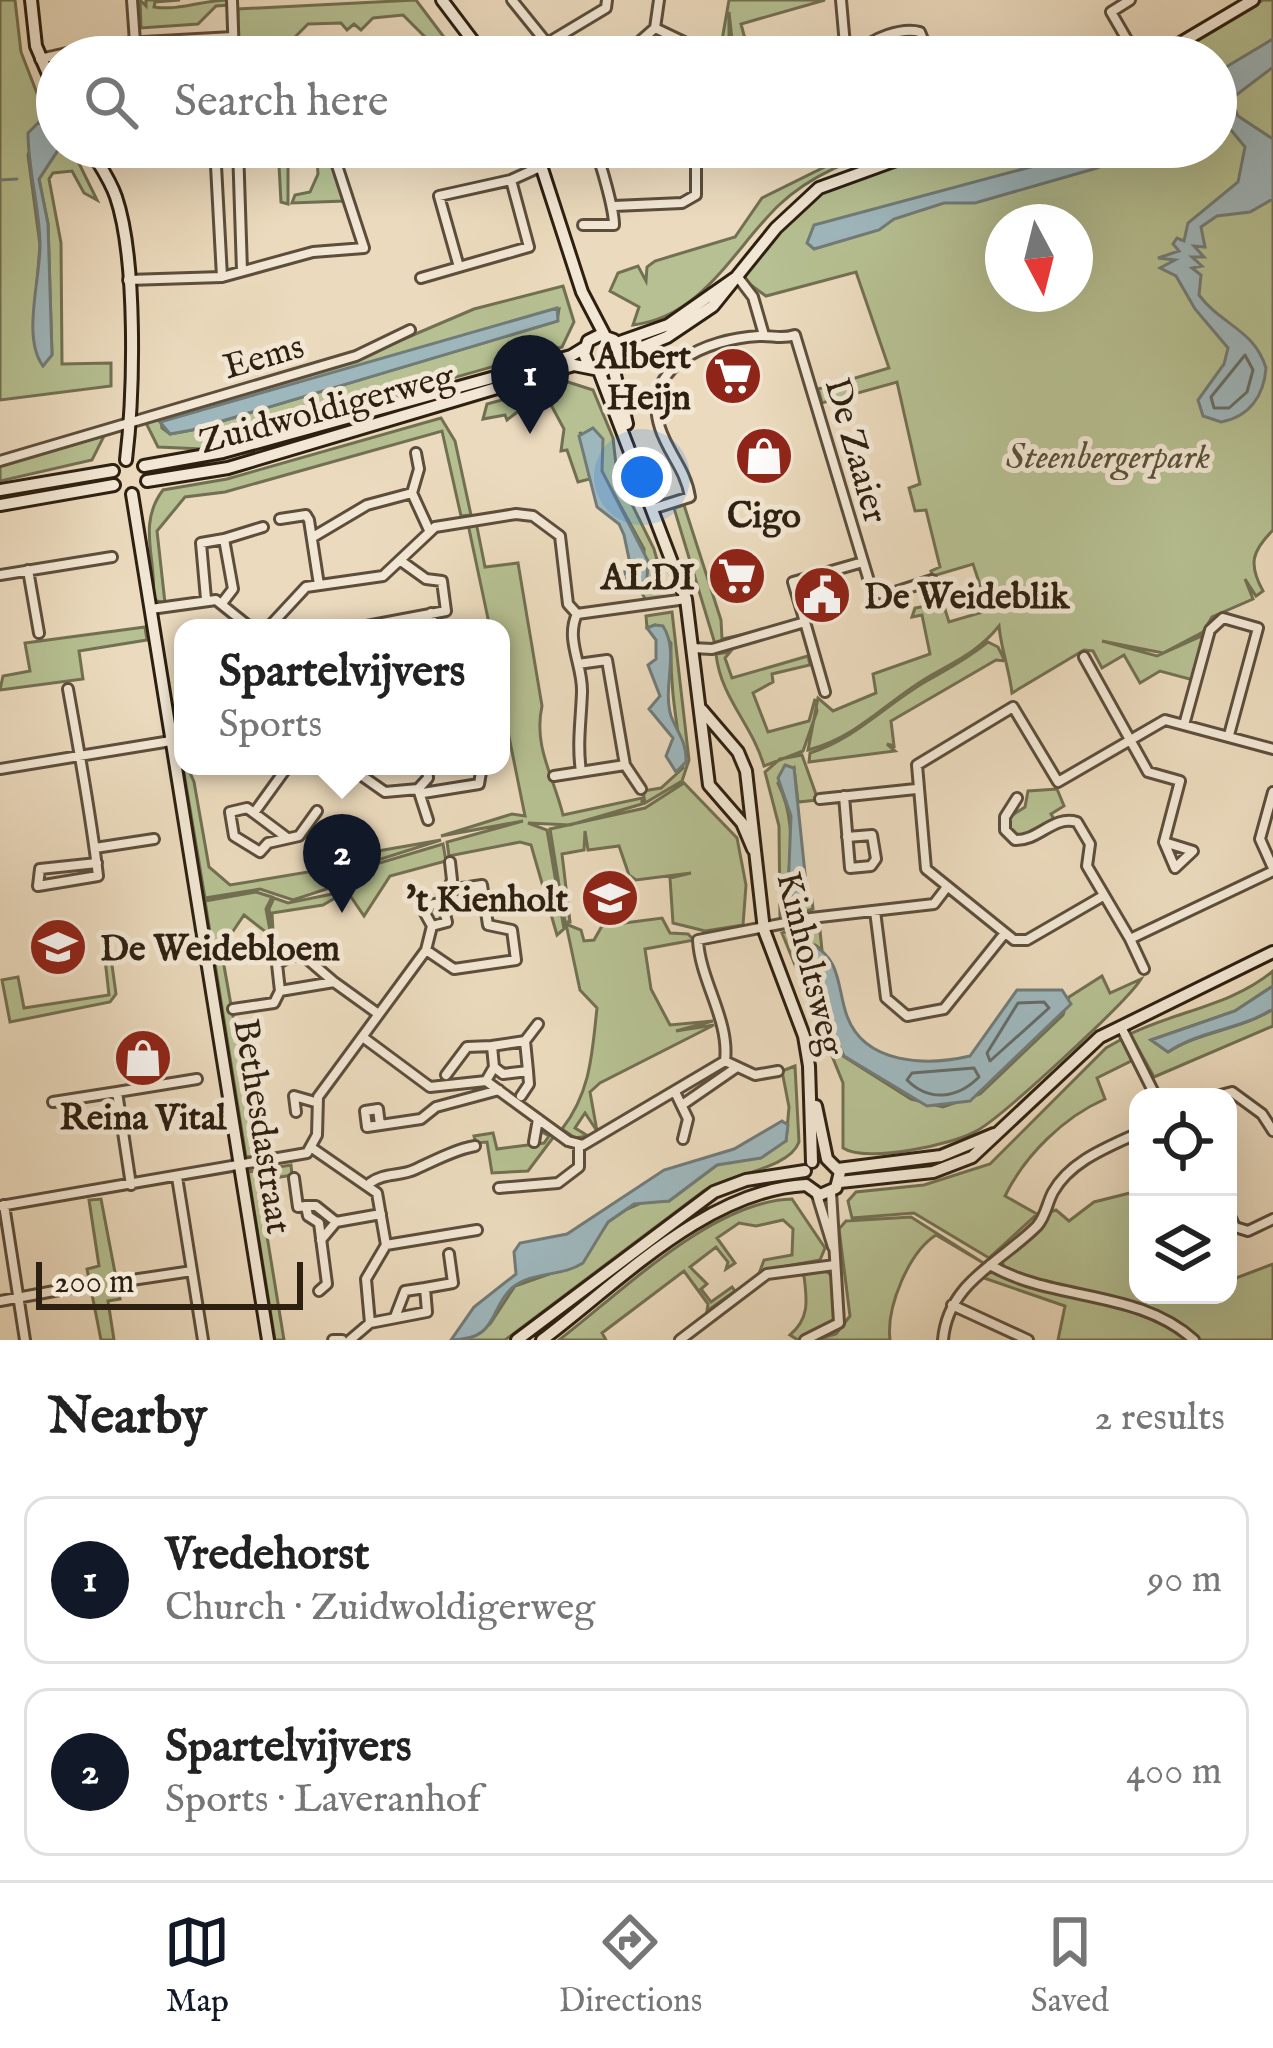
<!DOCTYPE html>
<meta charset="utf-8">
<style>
body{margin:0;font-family:"IM FELL English",serif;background:#f6f6f6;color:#222}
.controls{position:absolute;right:36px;bottom:36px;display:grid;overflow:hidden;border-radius:24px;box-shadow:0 12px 48px #0002}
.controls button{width:108px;height:108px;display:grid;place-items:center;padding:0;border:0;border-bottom:3px solid #e0e0e0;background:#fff;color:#222;font:60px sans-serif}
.compass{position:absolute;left:985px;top:204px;width:108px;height:108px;border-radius:50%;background:#fff;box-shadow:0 12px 48px #0002;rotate:173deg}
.scale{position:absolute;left:36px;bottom:30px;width:267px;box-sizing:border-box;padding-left:12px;border:6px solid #2e2011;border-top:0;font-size:33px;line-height:42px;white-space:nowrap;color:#2e2011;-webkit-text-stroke:9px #f2e7d4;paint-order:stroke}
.you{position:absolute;left:642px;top:477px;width:42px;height:42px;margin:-30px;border:9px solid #fff;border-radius:50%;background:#1a73e8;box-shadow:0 0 0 18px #1a73e833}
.badge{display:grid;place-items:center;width:78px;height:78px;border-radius:50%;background:#111827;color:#fff;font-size:39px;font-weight:700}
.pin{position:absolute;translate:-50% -99px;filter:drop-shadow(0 3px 6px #0008)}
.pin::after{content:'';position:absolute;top:63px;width:42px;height:36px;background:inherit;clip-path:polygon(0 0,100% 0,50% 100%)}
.popup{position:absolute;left:174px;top:619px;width:336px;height:156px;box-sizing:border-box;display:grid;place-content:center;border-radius:24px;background:#fff;filter:drop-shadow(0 3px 9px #0005);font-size:39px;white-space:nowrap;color:#767676}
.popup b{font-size:45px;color:#222}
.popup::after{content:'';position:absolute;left:50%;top:100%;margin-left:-24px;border:24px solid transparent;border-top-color:#fff}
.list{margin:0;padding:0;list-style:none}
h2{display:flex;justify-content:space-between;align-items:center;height:156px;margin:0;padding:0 48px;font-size:51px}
h2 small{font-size:39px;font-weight:400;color:#767676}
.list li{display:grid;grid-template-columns:78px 1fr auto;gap:36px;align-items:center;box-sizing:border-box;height:168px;margin:0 24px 24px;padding:0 24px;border:3px solid #e0e0e0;border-radius:24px}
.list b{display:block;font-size:45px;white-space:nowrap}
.list p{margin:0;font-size:39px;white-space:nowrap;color:#767676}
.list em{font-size:39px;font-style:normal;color:#767676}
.icon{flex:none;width:66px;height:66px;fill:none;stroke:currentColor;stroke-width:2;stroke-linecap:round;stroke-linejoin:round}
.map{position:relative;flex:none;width:1273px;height:1340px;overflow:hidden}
.search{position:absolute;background:#fff;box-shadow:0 12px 48px #0002;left:36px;right:36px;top:36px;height:132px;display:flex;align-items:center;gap:30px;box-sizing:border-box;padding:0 42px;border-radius:66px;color:#767676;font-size:45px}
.sheet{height:540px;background:#fff}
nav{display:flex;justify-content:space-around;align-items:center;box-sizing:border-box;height:168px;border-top:3px solid #e0e0e0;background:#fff;font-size:33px;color:#767676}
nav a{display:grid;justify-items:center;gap:6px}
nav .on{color:#111827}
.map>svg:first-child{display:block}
</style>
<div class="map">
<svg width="1273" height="1340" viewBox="0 0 1273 1340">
<rect width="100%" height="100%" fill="#ebdabd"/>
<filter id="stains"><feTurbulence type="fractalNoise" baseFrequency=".00167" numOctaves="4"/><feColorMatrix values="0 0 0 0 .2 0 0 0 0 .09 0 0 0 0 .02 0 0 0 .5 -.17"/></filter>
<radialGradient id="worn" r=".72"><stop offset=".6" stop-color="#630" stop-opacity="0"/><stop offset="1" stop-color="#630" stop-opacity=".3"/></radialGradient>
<path fill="#b6c092" stroke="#727052" stroke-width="3" fill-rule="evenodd" d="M0,0H15L21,52L40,101L57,125V142L42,124L28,155L40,245L35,307L52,355L48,224L39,179L60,147H71L97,200L84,193L72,171L53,173L49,179L61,243L62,364L111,363V386L0,400Z
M140,0L146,6V0H180L155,2L154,7C180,11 202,0 229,0V5L216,6L198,24L141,28Z
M416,0L459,57H428L426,38L403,15L373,18L361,30L354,24L347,30L341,23L308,24L289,43L290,57H281L280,38L238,46V9Z
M729,0H825L741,24L748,50L733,49L729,12V47L721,46Z
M1263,0H1273V530C1252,551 1248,564 1263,591L1256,596L1245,579L1253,599L1212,617L1203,632L1163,653L1102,641L1157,656L1204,635L1193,680L1160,671L1140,683L1124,655L1102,668L1093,651L1084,650L1012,693C1009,668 1001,649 999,626C979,651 956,661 930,676C888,700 857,738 808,750L818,698L833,711L876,693L873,674L930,654L922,615L912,617L915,608L943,603L949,622L983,612L987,606L973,564L933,576L931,571L940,567L926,510L915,511L909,488L920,484L897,382L822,403L818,389L889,368L856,272L766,296L740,277C755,258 769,235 787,219C832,176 899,161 952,147H1216V57H1167ZM1003,222H1075V294H1003Z
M278,147H327L344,201L292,203L295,195L310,192L318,174L317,158L305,148L288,158V204L281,202Z
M865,147H894C852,159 812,174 779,205C734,248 703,317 633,325L639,307L610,291L618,273L638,266L646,281L647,267L655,261L735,237L762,198Z
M563,286L574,322L562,347L203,449L158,447L145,421L385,347L474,309ZM559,309L557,321L192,430L170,434L162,428L161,422Z
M568,382L593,390L613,438L617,474L654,549L668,599L646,601L639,587L645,583L644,549L580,432L590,479L578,482L567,450L561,451L564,429L550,403L524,407L507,420L505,415L483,419L487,404Z
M441,418L455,441L471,515L461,516L442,431L225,492L185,497L157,531L165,603L153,600C158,562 136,525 163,490L227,479Z
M105,434L92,460L0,481V465Z
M684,505L721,620L722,639L774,628L715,644L674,508Z
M476,522L485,567L518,563L542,706C533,747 554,777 563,815L642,798V804L570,825L528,823L547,830L564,929L557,935L531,845L520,842L449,856L447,842L523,821L441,836L512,814L525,816L501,697V628H490L468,524Z
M672,612L689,760L682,781L645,803L643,791L661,788L683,768C677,722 670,692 671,643L655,625L647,628L646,616Z
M145,627L147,640L79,651L83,679L0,690L3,676L30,671L25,643Z
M988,642L998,647L1005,661L996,660L891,721L894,746L887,744L895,751L809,762L810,753C858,738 889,701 932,678C953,666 968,658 988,642Z
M730,652L725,658L732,678L808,656L810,665L772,674L773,682L753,693L768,732L809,721L815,699L817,711L803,751L764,766C752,724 721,699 716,654Z
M180,749L194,782L209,867L230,885L350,865L349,856L441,840L365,864L342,884L293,900L260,889L205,898Z
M802,755L818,800L798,802L794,768L778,783C797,822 789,853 788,893L795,900H812L813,909L780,919L779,826L765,772L780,759Z
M684,783L737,838L746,885L743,925L705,931L673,923L670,878L691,873L636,880L629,875L619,846L588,850L585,831L584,850L562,854L570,922H565L550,829L645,808Z
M1057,789L1064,806L1051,814L1055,821L1023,838L1011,833L1008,818L1025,807L1028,791Z
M443,844L446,861L390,876L364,916L347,891L323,905L272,913L273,931L269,909L274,898L288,903L337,893L366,867Z
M256,892L272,897L266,909L271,936L244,915L221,949L258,1156L246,1157L205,901Z
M662,918L670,933L688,934L694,940L645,949L651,989L670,1025L713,1021L676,1031L714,1025L600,1083L590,1092L597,1131L585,1113L575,1128L588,1136L575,1138L562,1129C591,1092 592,1053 597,1008L580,990L566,924L581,930L584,941L594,940L602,926Z
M819,921L822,950L815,945L797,952L798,959L843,1056L911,1099L943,1107L980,1094L1063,1015L1069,997L1102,976L1110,993L1141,979C1128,1001 1003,1116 978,1130C954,1145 866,1163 843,1148V1083L782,933Z
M111,958L116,994L110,1002L10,1022L2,980L18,977L24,1008L109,995L105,959Z
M1273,971V986L1235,1011L1151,1040L1168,1052C1201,1031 1240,1030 1273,1009V1026L1154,1077L1130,1034C1180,1010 1230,1006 1273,971Z
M1122,1039L1133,1060L1097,1078L1105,1099C1064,1117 1025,1155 1005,1196L1037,1214L989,1258L914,1213L852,1218L848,1201L856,1192L924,1185L990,1164L1106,1048Z
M795,1066L799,1142C789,1169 733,1173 705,1190L505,1340H467L490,1324L515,1286L581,1263L608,1222L627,1209L648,1200L669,1201L717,1165L786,1141L789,1107L782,1071Z
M539,1124L555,1135L528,1171L492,1173L487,1142L476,1143L474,1136L493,1133L497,1149L544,1143L549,1136L537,1129Z
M291,1165L292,1175L258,1181L284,1340H275L248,1172Z
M1138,1191V1295H1228V1281L1273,1264V1340H1199L1155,1310L1034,1281L1004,1267L1002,1261L1041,1229L1050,1212L1056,1210L1069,1221L1094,1202Z
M101,1199L120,1299L108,1301L114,1340H101L87,1269L99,1266L89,1200Z
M792,1199L825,1248L820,1260L760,1271L764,1260L792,1255L793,1229L783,1220L756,1226L739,1223L717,1238L735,1263L726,1269L728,1262L716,1247L690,1267L707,1284L701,1289L711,1302L732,1287L735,1291L707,1311L708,1304L684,1271L602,1333L606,1340H559C622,1292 712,1201 792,1199Z
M911,1217L985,1264L936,1235C909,1252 886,1307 890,1340H814L836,1334L850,1316L839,1229L846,1221Z
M824,1269L832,1276L835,1320L798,1340L790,1335C810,1318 807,1300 804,1276L798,1273Z
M994,1271C1059,1300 1131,1299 1189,1340H1058L1065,1306L981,1277Z"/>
<path fill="#9eb7bd" stroke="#717b78" stroke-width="3" d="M1273,39V67L1231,99L1238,116L1273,139V199L1250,212L1217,216L1201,227L1205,247L1194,246L1204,257H1192L1202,266L1192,268L1201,275L1199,295C1221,325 1254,329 1266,368C1264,396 1249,417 1221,422L1203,416L1198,400L1224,364L1228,348L1195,309L1176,276L1160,268L1175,260L1158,258L1179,251L1173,244L1177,238L1184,241L1188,223L1238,182L1245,147L1216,112V73Z
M39,122L60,147L39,179L48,224L52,355L43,366C22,338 40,280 40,246C40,208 28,171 28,133Z
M1105,147H1140L1097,168L975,203H944L894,219L879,230L814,249L807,243L814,225Z
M557,308L558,321L192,430L170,434L160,422Z
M593,428L603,439L602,471L648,561L647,578L639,587L623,577L629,559L624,535L619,524L597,507L579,436Z
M655,625L663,626C680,653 662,686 671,716C677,732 687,742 686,762L676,772L666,756L673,738L649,709L660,696L648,665L656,659V640L647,628Z
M785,765L794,768L808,902L788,893L791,816L778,778Z
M811,944C842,959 837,989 847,1016C865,1065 927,1066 970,1056L1017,990H1062L1071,1004L970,1101L927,1106L844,1056L798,959L799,949Z
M1273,986V1009C1240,1030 1201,1030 1168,1052L1151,1040L1235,1011Z
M782,1121L788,1125L786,1141L761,1158L717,1165L669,1201L634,1204L608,1222L583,1263C562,1277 532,1271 512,1288C489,1308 499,1340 451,1340L474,1307L516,1274L514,1252L520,1243L567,1234L664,1170L734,1149Z"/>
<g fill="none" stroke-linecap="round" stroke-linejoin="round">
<path stroke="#666c67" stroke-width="3" d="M1245,355L1253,370L1247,392L1229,408H1214L1211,397Z
M1018,1003L1044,1002L1049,1008L990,1061L987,1053Z
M974,1068L979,1077C957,1099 929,1102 907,1080L912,1073Z"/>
<path stroke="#717b78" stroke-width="3" d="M0,180L17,179"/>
<defs>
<path id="street" d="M132,0L135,42
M232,0L234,57
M512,0L558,57
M841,0L845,45
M1130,0L1111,12L1137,57
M655,28L701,50L747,57
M551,41L606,8L607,0
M860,52C872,38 902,27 920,32L930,57
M622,57L655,28L659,0
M798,57L845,45L869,57
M40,59L107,44L233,37
M215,147L222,277
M238,147L242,271
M594,149L654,147
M511,180L439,196L459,267L529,247L511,180L542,166
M614,206L682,203L696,195V147
M583,225H614C614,209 601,163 594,147
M737,276L753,297L764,335
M421,278L459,267
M128,280L222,277L313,252L364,248L331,147
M0,461L356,356L410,330
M412,493L419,469L416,453
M652,509L690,497C686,470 668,453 660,428C640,366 707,339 759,336C773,335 780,340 795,335L872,591L886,595L932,580
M280,519L306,515L309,520L319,585
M313,537L367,505L412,493L429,530
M28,570L39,633
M0,575L112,557
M206,599L201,543L224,539
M223,602L233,589L224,539L263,527
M151,609L216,600L251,628
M431,613L434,628
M577,614C565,640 583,665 582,692C581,721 577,743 581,772
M805,622L825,692
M268,628L306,587L383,576L435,527L516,514L533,516L560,536L568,604L577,614L686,599
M356,628L446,611L442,581L426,579L401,561
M692,648L712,649L805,622L793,582L863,562
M1084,657L1148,772L1180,781L1164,842L1175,868L1193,851L1164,842
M68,689C79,751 91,814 98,876L38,886L40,869L97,863
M1184,725L1210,630L1223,618L1258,628L1229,735
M625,765L641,789
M288,766L254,813L247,808L230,812L234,836L260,852L268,843L299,836L317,811
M348,766L385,792L418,789L428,820
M0,769L183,739
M554,776L625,765L607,660L578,664
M418,789L428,778L427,766
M1273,792L1260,839L1273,868
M423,793L479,784L482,766
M844,796L850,868L871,866L876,859L872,835L847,837
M1017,798L1005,817V830L1015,840C1039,841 1053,815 1077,822L1090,844L1087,866L1130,939L1273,871
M820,799L916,789
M254,813L286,837
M95,848L154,839
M1103,896L1027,940H1014L926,869L917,765L1013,707L1058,782L1165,720L1273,749
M442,903L452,880L450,862
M875,911L886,998L907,1016L944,1009L1005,933
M1130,939L1144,969
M426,950L454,969L516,960L512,930L488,925L482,885L449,890
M280,991L277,964L293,955L305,957L334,982
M233,1009L274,1003L280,991L334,982L377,1013
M1121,1027L1156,1097
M364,1038L430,1087L486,1081L568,1141L583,1145L725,1061C730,1020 700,981 698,940L811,918L934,904L947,887
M525,1041L538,1024
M492,1046L525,1041L528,1071
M725,1061L755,1075L778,1071
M446,1075L467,1047L492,1046L494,1067
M486,1081L494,1067L503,1074L528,1071L529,1084L521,1096
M676,1094L688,1119L683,1139
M1213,1097L1232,1092L1262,1114L1273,1131
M53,1102L117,1092
M682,1105L737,1067
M296,1112L294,1096L315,1102
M380,1125L378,1109L365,1111L367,1127L421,1119L436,1107L499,1090
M534,1142L538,1119
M312,1148L377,1193L386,1245L366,1279L370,1323
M177,1177L203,1340
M294,1178L298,1207L306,1206L308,1216L319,1223L327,1284L319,1291
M370,1183C385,1172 400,1177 416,1169C435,1160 457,1149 475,1146
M131,1185L117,1092L197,1079
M499,1188L558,1183L579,1167V1145
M817,1195L833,1247
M4,1205L25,1340
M0,1206L307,1153L317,1135L318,1097L426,950L432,926L421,906L442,903L447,922L432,926
M306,1206H316L336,1222
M1228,1212L1235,1227L1248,1231L1273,1219
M321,1240L336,1222L381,1214
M386,1245L477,1230
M990,1265C1054,1302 1138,1289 1194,1340
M125,1281L192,1271
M0,1301L81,1286
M952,1305L1028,1340
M395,1317L405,1291L425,1288
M333,1340H342
M350,1340L370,1323L427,1312L425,1288L453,1283L449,1254
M680,1340L767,1274L835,1265
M805,1340L839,1323L831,1192
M943,1340C948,1282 1000,1263 1037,1226C1046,1216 1047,1203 1053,1192C1070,1161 1108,1147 1138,1133"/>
<path id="secondary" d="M31,0L36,46L57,95
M442,0L485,57
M1157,57L1253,0
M89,147C98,163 110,179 116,197C137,259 134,393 126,460
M535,147L582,292L604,334
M617,343L668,325L735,278
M620,356L667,337L713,306L776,228L819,188L932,147
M613,367L627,424
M599,371L686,599L709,785L742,823L753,849
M144,466L223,452L571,356L584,348
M147,481L228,468L574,365L604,371L620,356L614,340L600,335L588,341L584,354L589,366
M0,490L113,471
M132,494L268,1340
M0,505L114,485
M702,710L738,752L746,771L764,930L804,1036L809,1066L812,1162
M816,1106L827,1159
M838,1169L941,1156L994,1134
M840,1182L933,1172L972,1157L1100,1037L1273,952
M806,1185L820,1195L836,1188L840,1172L827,1159
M517,1340L714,1192L746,1180L805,1171
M542,1340C619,1282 707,1190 806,1185"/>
</defs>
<use href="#street" stroke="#5d4e3c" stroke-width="14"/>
<use href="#secondary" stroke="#2e2011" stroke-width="16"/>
<use href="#street" stroke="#f2e7d4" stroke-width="8"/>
<use href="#secondary" stroke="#f2e7d4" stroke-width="10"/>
</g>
<defs>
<symbol id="supermarket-disc" viewBox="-11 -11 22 22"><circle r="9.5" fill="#8f2418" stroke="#f2e7d4"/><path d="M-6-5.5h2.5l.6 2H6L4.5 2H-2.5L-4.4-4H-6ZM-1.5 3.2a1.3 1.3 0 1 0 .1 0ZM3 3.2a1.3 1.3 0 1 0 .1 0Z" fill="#fff"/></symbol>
<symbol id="shop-disc" viewBox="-11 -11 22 22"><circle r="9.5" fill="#8f2418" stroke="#f2e7d4"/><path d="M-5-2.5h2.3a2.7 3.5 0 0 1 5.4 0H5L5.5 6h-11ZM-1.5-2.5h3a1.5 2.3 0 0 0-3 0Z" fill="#fff"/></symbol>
<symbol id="civic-disc" viewBox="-11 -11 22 22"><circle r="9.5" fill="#8f2418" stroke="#f2e7d4"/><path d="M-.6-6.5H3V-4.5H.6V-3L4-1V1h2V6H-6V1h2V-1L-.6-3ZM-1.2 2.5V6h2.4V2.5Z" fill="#fff"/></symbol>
<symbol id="school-disc" viewBox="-11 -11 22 22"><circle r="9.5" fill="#8f2418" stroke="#f2e7d4"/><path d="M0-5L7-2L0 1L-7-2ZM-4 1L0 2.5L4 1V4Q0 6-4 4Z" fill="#fff"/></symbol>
</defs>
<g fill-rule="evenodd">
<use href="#supermarket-disc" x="700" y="343" width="66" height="66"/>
<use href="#shop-disc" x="731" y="423" width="66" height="66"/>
<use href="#supermarket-disc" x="704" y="543" width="66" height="66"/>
<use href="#civic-disc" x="789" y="562" width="66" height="66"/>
<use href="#school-disc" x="577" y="865" width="66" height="66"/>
<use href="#school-disc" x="25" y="914" width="66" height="66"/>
<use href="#shop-disc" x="110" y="1025" width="66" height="66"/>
</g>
<g text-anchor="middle" stroke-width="10" stroke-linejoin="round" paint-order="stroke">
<g font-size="36" fill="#2e2011" stroke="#f2e7d4">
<text transform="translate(263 355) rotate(-16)" y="13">Eems</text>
<text transform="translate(326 407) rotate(-15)" y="13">Zuidwoldigerweg</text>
<text transform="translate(858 450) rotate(74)" y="13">De Zaaier</text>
<text transform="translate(812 963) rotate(76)" y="13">Kinholtsweg</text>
<text transform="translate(264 1126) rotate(81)" y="13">Bethesdastraat</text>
</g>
<g font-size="36" font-weight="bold" fill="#2e2011" stroke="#f2e7d4" text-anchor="end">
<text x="691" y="368">Albert<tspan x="691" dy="41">Heijn</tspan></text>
<text x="764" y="527" text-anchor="middle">Cigo</text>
<text x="695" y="589">ALDI</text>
<text x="864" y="608" text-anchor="start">De Weideblik</text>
<text x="568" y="911">'t Kienholt</text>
<text x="100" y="960" text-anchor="start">De Weidebloem</text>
<text x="143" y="1129" text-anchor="middle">Reina Vital</text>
</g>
<g font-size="36" font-style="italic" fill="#575038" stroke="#f2e7d4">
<text x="1108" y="468">Steenbergerpark</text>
</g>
</g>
<rect width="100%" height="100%" filter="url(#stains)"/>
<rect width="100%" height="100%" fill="url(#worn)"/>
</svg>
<div class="controls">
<button><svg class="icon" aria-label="locate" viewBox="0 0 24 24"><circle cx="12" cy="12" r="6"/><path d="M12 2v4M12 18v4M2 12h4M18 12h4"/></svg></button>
<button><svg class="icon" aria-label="layers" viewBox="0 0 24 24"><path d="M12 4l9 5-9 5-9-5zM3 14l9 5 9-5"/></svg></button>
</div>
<svg class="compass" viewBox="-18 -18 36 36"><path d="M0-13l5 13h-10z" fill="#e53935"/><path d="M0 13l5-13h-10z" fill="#767676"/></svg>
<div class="scale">200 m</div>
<div class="you"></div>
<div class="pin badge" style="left:530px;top:434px">1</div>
<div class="pin badge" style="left:342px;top:913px">2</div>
<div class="popup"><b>Spartelvijvers</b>Sports</div>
<div class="search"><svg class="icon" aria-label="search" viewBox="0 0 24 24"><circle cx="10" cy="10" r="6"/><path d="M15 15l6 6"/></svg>Search here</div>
</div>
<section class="sheet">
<h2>Nearby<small>2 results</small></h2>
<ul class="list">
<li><span class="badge">1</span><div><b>Vredehorst</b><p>Church · Zuidwoldigerweg</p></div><em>90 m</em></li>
<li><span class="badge">2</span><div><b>Spartelvijvers</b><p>Sports · Laveranhof</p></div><em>400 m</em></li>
</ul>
</section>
<nav>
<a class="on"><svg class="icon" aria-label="map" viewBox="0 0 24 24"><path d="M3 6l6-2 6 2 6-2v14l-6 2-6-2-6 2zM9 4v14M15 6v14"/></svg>Map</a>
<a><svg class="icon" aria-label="directions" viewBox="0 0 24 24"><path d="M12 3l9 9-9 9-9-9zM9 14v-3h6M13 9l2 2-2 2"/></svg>Directions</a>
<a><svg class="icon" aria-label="saved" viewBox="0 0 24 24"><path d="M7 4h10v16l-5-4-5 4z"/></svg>Saved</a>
</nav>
